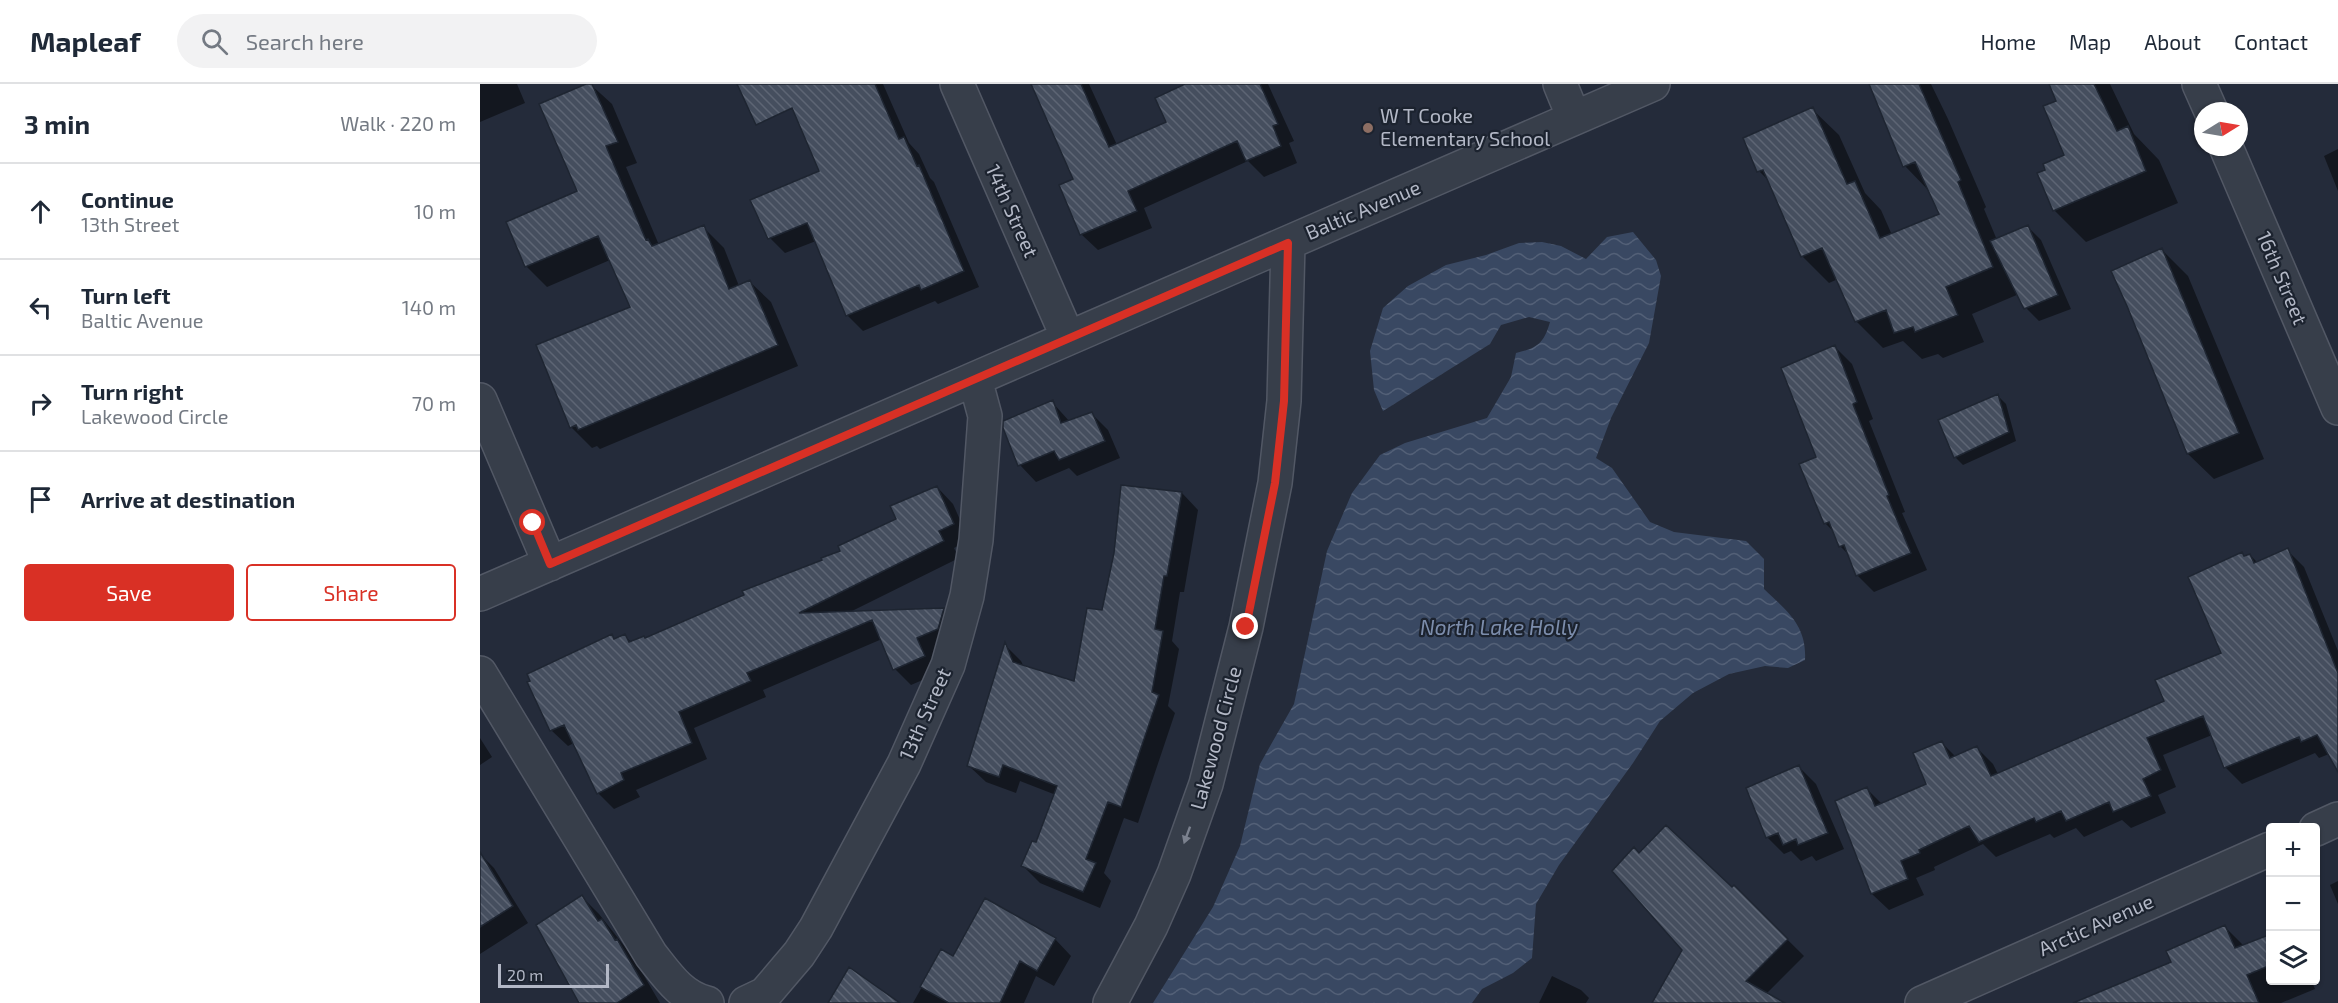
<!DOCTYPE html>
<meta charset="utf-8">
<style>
body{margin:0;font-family:"Exo 2",sans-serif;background:#f2f2f3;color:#1f2937}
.controls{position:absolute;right:18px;bottom:18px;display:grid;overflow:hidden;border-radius:6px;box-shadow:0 2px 4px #0004}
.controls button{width:54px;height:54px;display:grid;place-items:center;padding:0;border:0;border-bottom:2px solid #e0e1e3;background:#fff;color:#1f2937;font:30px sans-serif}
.compass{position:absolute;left:1714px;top:18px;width:54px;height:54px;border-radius:50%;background:#fff;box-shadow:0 2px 4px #0004;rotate:79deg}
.scale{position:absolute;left:18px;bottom:15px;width:111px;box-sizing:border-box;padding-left:6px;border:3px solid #b3b8c6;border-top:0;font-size:16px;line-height:21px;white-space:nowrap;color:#b3b8c6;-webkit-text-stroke:4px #1c232f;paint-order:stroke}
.stop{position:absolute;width:18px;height:18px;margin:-14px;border:4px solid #d93025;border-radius:50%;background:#fff}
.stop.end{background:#d93025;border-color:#fff;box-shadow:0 2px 6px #0008}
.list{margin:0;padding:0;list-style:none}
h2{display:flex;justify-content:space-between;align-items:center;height:78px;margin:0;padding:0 24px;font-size:26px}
h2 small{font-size:20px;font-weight:400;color:#747a83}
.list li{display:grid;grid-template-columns:39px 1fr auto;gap:18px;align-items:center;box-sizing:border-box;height:96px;padding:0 24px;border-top:2px solid #e0e1e3}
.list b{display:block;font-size:22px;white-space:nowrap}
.list p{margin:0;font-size:20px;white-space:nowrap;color:#747a83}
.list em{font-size:20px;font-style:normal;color:#747a83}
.actions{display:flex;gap:12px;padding:18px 24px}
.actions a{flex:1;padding:14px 0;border:2px solid #d93025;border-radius:6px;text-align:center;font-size:21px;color:#d93025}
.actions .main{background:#d93025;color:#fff}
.icon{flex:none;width:33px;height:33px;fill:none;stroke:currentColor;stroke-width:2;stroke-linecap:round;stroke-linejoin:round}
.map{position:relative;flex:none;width:1858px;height:919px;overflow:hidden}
header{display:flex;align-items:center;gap:36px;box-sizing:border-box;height:84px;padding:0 30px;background:#fff;border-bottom:2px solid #e0e1e3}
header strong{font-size:28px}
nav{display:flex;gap:33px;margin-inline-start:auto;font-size:21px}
.search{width:420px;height:54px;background:#f2f2f3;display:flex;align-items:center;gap:15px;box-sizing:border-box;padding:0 21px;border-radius:33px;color:#747a83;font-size:22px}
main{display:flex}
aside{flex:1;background:#fff}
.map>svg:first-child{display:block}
</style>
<header>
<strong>Mapleaf</strong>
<div class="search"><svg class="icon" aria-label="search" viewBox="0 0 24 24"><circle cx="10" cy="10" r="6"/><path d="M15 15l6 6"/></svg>Search here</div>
<nav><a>Home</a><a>Map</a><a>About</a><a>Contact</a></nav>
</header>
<main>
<aside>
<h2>3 min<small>Walk · 220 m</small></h2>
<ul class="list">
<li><svg class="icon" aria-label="ahead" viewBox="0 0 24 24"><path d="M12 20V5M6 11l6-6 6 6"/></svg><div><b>Continue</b><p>13th Street</p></div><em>10 m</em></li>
<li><svg class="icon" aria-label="left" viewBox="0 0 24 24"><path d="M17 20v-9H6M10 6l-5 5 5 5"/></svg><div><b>Turn left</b><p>Baltic Avenue</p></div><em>140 m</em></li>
<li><svg class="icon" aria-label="right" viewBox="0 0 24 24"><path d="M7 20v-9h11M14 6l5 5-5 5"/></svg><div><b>Turn right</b><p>Lakewood Circle</p></div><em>70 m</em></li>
<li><svg class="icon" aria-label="arrive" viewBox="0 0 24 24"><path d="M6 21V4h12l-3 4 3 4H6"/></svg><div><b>Arrive at destination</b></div></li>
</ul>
<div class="actions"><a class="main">Save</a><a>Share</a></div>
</aside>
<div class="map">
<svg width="1858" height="919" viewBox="0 0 1858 919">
<defs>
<pattern id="water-waves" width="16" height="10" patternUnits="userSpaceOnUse" patternTransform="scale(1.5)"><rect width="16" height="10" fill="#394862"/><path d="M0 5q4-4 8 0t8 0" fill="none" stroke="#536077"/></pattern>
<pattern id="building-back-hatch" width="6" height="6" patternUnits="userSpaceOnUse" patternTransform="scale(1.5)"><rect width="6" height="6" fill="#454e5e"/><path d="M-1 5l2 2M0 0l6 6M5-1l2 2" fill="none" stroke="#5d6574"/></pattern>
</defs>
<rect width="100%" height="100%" fill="#242b3a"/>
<path fill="url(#water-waves)" d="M1153,148L1176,176L1181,192L1169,259L1131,334L1116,374L1132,384L1170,438L1194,448L1266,457L1284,475V505C1307,527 1327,541 1325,576L1308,584L1285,582L1249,590L1213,609L1180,637L1153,679L1079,781L1056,820L1052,874L1033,889L1002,905L992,919H673L733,823L760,762L780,680L814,620L847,467L872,409L900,371L925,359L1007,334L1031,293L1036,269C1058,264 1064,259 1070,238L1049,233L1021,241L1010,260L903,327L894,306L890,267L903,224L928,202L966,181L1006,171L1039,159L1062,158L1081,162L1106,175L1127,153Z"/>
<path fill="#0007" d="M0,0H37L45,19L0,38Z
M110,0L132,20L157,79L146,83L179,161L223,143L244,164L259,202L270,198L291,218L318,282L120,365L117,362L112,364L91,343L152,224L130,176L67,203L46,182L99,108Z
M314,0H403L429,59L439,70L450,94L454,98L499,203L458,220L455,217L383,247L367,231L336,157L305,169L290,154L341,88Z
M553,0H609L637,61L688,38L735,0H788L814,57L809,59L817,79L784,93L768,77L664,124L672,144L618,166L601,150L595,96Z
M1391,0H1451L1468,35L1506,123L1504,125L1517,156L1548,143L1561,156L1591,225L1559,237L1546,224L1539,210L1492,230L1504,258L1463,274L1458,270L1442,275L1423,257L1403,264L1376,237L1358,195L1349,199L1322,172L1290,98L1279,87L1332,25L1359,51L1385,109L1401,126L1412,151L1461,131L1450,108L1425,82Z
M1570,0H1630L1654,50L1679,76L1698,119L1606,158L1574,126L1586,72L1578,18Z
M1858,65V107L1844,72Z
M1682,166L1708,192L1784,375L1734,395L1708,370L1648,221Z
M1355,263L1372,280L1393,335L1389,337L1425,428L1422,429L1447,486L1394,508L1377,491L1369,471L1360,462L1355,449L1345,439L1338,374Z
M1518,312L1526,320L1536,357L1483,381L1475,373Z
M572,318L590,338L612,330L628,346L640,374L597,392L589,384L556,398L540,381Z
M457,403L473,420L489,456L474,464L479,474L368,529L464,526L480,542L475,561L453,570L461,588L431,601L415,585L402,555L283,606L286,613L214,644L227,675L156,706L160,713L134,725L118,709L94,659L88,662L71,646L132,552L135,556L145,552L152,559L166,555L344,477L418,436Z
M702,409L718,426L704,508H700L692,557L699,565L688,622L695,629L658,739L644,734L624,789L631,797L620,824L560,799L543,782L557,760L576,711L540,697L536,709L506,698L489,682L525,561L541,577L544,583L595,599L623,528Z
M1807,466L1824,483L1858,567V680L1849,670L1839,674L1835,669L1762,700L1745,683L1732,651L1683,671L1696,703L1678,711L1686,729L1651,744L1642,736L1604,753L1596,744L1574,754L1570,750L1516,773L1503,760L1454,783L1455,786L1436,794L1444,811L1409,826L1392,810L1387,705L1402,720L1448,700L1462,659L1476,673L1497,664L1513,680L1518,690L1686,617L1743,569L1765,474L1770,471L1778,479Z
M0,654L12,673L0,681Z
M1319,683L1336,700L1364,765L1336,777L1332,772L1321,777L1311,767L1304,770L1287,753Z
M0,770L14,784L48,839L0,870Z
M1159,771L1252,805L1254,803L1324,872L1285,911L1293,919H1174L1203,866Z
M1858,797V820L1850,801Z
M102,813L119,830L153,873L180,919H101Z
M1744,842L1764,862L1790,851V896H1831L1835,905L1801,919H1607L1693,879Z
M575,855L591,872L574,902L556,892L544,919H433L462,867L474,874Z
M1072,892L1101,906L1109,914L1106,919H1059Z"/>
<path fill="url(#building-back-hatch)" stroke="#1e2531" stroke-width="1.5" d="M106,0H112L138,58L126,62L166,156L168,155L172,162L224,141L249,205L270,196L298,261L98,346L96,341L90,344L56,261L150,223L118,152L45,183L26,138L97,107L59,20Z
M257,0H395L419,55L424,53L437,82L439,81L484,187L441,206L439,201L366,232L327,139L288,155L270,116L339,87L312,24L276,41Z
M551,0H601L629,63L686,38L675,14L705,0H780L798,40L793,42L801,62L766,77L757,57L648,107L657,127L600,151L579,101L593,95Z
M1389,0H1439L1481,96L1478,98L1513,183L1466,203L1478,231L1435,248L1433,243L1414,249L1406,226L1375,238L1342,164L1321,173L1283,86L1277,88L1263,54L1333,23L1367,100L1375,97L1400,154L1459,130L1435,78L1423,83Z
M1569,0H1614L1637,47L1648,42L1666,87L1573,127L1557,89L1565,86L1563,80L1584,71L1563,22L1576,17Z
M1548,141L1578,211L1544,225L1510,157Z
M1682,164L1759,349L1707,370L1647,222L1631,187Z
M1355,261L1377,318L1373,320L1409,411L1407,412L1431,469L1376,492L1364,461L1359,463L1349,438L1344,440L1319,380L1336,373L1301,284Z
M1518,310L1529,348L1474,374L1458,336Z
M573,316L581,339L612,328L625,357L579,376L574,367L538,382L523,344V337Z
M641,401L702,408L687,492H684L675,545L683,547L672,608L679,611L641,723L628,718L606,775L616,779L603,808L541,782L552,757L556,758L577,702L523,681L519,693L487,682L525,558L533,578L594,597L607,524L622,526L634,469Z
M457,402L474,440L459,447L464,457L319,529L464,524L458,545L437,554L445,572L413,586L392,536L267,589L271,597L199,628L212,659L141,689L144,696L117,710L84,641L70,647L47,598L50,597L47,590L132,550L134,555L145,550L149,558L164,552L165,554L264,511L262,507L342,476L341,474L360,467L358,462L416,435L410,422Z
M1808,464L1858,589V688L1837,651L1821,658L1819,653L1744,684L1723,632L1667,654L1681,686L1663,695L1671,712L1633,728L1629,718L1586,737L1581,727L1556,738L1554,734L1499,758L1489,742L1439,766L1440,769L1421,777L1428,795L1391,810L1355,717L1387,703L1395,722L1446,700L1433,669L1462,657L1470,674L1497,662L1511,692L1684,617L1675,596L1741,569L1708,493L1762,468L1764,472L1770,470L1774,479Z
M1319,681L1348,749L1318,761L1316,755L1303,761L1298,749L1286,754L1266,704Z
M1186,741L1252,803L1254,801L1308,855L1266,897L1305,919H1172L1202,866L1132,787L1154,763L1159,769Z
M0,768L33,822L0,843Z
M102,811L118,837L122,835L135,856L137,855L164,901L137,919H99L56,841Z
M505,814L576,854L557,887L540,877L520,919H469L440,903L461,865L473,872Z
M1745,841L1755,864L1791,850V881L1767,891L1779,919H1593L1691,878L1686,867Z
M369,883L420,919H348Z"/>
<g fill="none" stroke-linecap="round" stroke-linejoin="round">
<defs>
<path id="minor" d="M477,0L588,254
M1080,0L1094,34
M0,316L70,480
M0,510L1173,0
M0,589L171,871C187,891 201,913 227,919
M1836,745L1858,735
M266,919L285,910L319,870L336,844L424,680L468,581L487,512L496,456L505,332L495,295
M630,919L671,842L694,790L726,700L766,543L795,399L804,317L808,159
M1442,919L1790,765"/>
<path id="tertiary" d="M1719,0L1731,27
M1746,63L1858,324"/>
</defs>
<use href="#minor" stroke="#525865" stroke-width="36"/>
<use href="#tertiary" stroke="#525865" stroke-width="36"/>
<use href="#minor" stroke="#373e4a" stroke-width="33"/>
<use href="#tertiary" stroke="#373e4a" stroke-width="33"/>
</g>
<defs><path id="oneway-solid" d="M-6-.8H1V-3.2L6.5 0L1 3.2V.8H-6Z" transform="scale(1.5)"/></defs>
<use fill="#7b818e" href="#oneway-solid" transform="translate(707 751) rotate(110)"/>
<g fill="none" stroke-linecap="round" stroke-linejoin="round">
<path stroke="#d93025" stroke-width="8" d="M53,439L70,480L808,159L804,317L795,399L766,543"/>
</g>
<circle fill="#8d6e63" stroke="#1c232f" stroke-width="2" cx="888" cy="44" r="6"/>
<g text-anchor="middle" stroke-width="4.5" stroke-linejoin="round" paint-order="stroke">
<g font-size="20" fill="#b3b8c6" stroke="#1c232f" text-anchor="start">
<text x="900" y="39">W T Cooke<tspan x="900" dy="23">Elementary School</tspan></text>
</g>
<g font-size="20" fill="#b3b8c6" stroke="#1c232f">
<text transform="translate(883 126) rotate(-23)" y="7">Baltic Avenue</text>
<text transform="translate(532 127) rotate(66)" y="7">14th Street</text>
<text transform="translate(1802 194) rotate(67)" y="7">16th Street</text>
<text transform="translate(445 630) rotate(-66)" y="7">13th Street</text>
<text transform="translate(736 654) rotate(-75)" y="7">Lakewood Circle</text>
<text transform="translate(1616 841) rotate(-24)" y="7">Arctic Avenue</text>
</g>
<g font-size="21" font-style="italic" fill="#7c8dac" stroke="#1c232f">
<text x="1019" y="551">North Lake Holly</text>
</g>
</g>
</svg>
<div class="controls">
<button>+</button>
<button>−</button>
<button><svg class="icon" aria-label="layers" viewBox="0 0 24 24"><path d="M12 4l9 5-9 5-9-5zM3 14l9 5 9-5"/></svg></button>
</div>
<svg class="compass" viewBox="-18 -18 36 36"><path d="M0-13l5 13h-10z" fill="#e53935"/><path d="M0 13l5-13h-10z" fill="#747a83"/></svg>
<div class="scale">20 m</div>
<div class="stop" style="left:53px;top:439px"></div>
<div class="stop end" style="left:766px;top:543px"></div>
</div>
</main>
